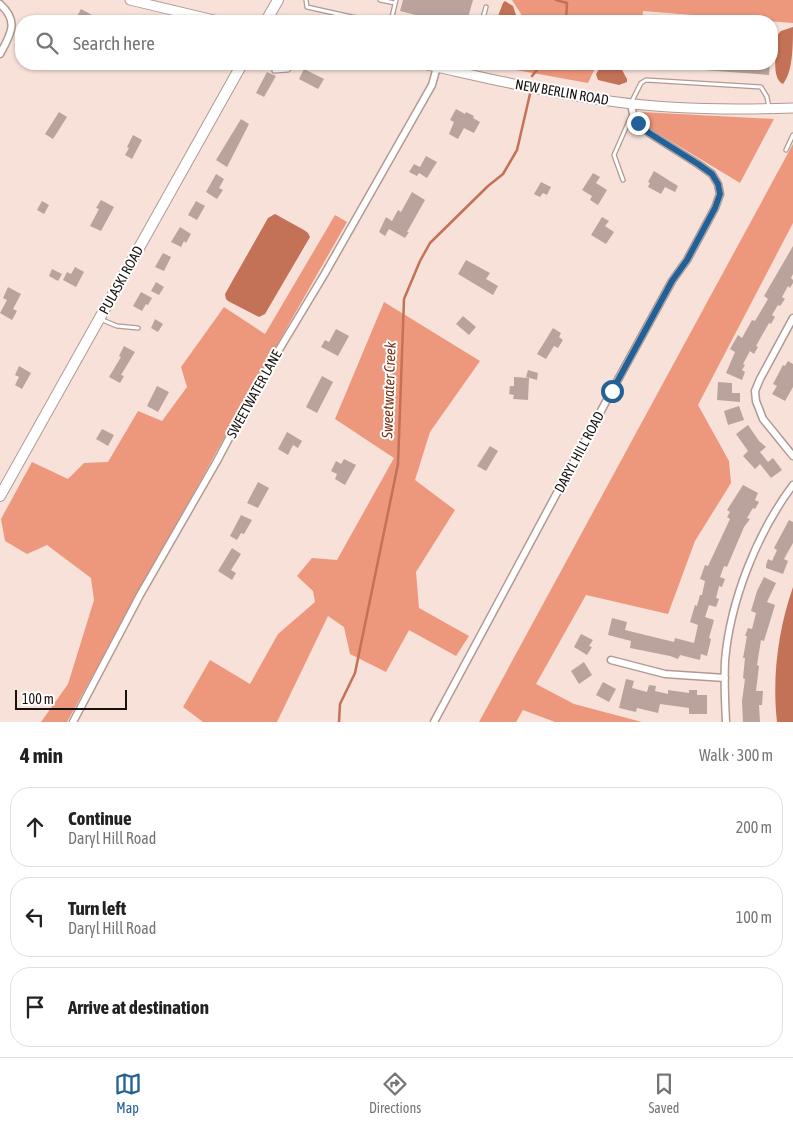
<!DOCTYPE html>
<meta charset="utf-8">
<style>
body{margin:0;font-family:"Asap Condensed",sans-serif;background:#f2f2f2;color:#222}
.scale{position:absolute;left:15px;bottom:12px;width:112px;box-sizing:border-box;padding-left:5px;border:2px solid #18110e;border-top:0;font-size:14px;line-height:18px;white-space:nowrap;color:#18110e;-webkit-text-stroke:4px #fff;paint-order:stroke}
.stop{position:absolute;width:15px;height:15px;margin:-11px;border:4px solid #226197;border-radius:50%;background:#fff}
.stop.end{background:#226197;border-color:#fff;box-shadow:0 1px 5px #0008}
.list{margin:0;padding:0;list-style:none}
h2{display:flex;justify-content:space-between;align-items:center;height:65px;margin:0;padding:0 20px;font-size:21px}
h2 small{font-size:16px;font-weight:400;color:#767676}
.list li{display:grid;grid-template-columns:32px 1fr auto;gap:15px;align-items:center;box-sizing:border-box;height:80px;margin:0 10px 10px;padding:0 10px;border:1px solid #e0e0e0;border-radius:20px}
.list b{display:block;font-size:19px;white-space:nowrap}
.list p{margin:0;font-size:16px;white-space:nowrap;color:#767676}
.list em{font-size:16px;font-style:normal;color:#767676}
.icon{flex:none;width:28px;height:28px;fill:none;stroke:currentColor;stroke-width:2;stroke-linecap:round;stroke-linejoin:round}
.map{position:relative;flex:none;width:793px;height:722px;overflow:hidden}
.search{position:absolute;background:#fff;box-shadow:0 1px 4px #0004;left:15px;right:15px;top:15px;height:55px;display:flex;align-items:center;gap:12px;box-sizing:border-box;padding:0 18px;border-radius:20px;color:#767676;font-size:19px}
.sheet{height:335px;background:#fff}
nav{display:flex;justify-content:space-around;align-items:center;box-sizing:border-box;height:70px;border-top:1px solid #e0e0e0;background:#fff;font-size:14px;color:#767676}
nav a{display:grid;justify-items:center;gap:2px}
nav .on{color:#226197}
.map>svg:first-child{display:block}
</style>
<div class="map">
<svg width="793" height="722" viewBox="0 0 793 722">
<rect width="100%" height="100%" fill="#f8e1d9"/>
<path fill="#ed977c" d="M512,0H793V23L643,11L642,21H521V14Z
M510,64H597L588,83L516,70Z
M641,112L774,119L740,183L649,128Z
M793,144V223L698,405L729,461L731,483L695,541L668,614L586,595L536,684L574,704L642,722H555L523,710L516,722H479Z
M335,215L347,222L233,422L67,722H41L68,684L94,600L91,578L47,545L27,554L5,541L1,519L32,462L68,479L84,463L108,462L138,411L162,421L187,387L181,367L224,307L265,334Z
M384,302L480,361L430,432L415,480L455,510L416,572L419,608L469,636L456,656L409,630L386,672L350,654L344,627L328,616L277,722H203L183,707L210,660L250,684L278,634L315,602L313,591L297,576L312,558L337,560L394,458L335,419Z"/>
<path fill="#c37157" d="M505,1L513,6L518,21H496L503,3Z
M793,27C793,45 793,72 783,84C770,78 777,47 778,34L781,31Z
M606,66H617L621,68L627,79V82L619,85L598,80L596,74L599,69Z
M275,214L304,230L308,233L310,237L265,314L259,317L228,301L226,299L225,294L268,218Z
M793,587V722H777C772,677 778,630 793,587Z"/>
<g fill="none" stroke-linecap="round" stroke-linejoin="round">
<path stroke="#c37157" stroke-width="2.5" d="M556,0L567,3L566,21
M532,76L542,64
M339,722L340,704L355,673L398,464L404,299L420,261L430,243L488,186L503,174L517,150L530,94"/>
</g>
<path fill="#b9a39c" d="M403,0H473L467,21H439L400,11Z
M81,9L103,21H81L76,18Z
M676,64H770L769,75L676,68Z
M304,69L324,79L318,89L299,79Z
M267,72L276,76L264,97L256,93Z
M456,109L465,114L466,112L474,116L473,118L480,122L474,133L464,128L458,139L449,134L454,122L450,120Z
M59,112L67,117L53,139L45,134Z
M241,119L249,124L227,167L216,160Z
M133,135L142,140L132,159L125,155L129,148L127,147Z
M426,156L437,162L427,178L419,173L417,176L409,172L414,164L420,167Z
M654,171L678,186L675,192L665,187L661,194L648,187L650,183L648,182Z
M593,173L600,177L596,183L607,190L598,205L590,200L592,196L582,190Z
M216,174L224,179L219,188L223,190L217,199L206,192Z
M541,182L551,187L547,195L543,193L540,197L534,194Z
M412,192L425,200L407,232H409L405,238L389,229L385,236L379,232L386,217L392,221L398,210L401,212Z
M101,200L114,207L101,231L90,226L99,209L96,208Z
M42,201L49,205L44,214L37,210Z
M196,201L205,206L197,220L188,215Z
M602,217L609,221L605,226L614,232L606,244L591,235Z
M180,227L191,234L186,243L184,241L181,247L171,242Z
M793,246V274L791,278L793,280V283L790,288L788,286L782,297L785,299L780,306L778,305L772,315L775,317L771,324L769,323L756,346L758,347L754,354L750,351L743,364L745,365L742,370L745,372L742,380L726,373L735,352L730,349L738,335L742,338L752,320L755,321L768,299L764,296Z
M163,253L171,257L164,271L155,267Z
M466,260L490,273L486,279L498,286L493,295L458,274Z
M75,267L84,272L76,287L63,280L67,272L71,274Z
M52,269L62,274L58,281L49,276Z
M156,282L164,287L159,295L151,291Z
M8,287L21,294L13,309L17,311L12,320L0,313L7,300L3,298Z
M141,292L152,298L148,305L146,304L142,311L133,306Z
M463,316L476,327L469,335L456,324Z
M155,319L163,324L158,332L151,328Z
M553,328L561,333L559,337L563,340L558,348L554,346L546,359L537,354Z
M336,329L349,336L338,356L321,347L325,340L329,342Z
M124,346L135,352L121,375L124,376L120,383L109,377L121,357L119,356Z
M788,361L793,364V387L785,401L772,394L777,386L773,384L783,365L785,366Z
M19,366L31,373L22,389L15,385L19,377L15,375Z
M528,370L538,373L537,380L526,377Z
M322,376L333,382L317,413L306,407Z
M514,377L529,378L528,400L513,399L514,395L509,394L510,386H514Z
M718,382L732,383V393H740V402L717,400Z
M157,386L169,392L158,412L147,406Z
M739,406L744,420L728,425L724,411Z
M748,425L759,441L766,447L760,452L768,462L773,458L782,470L771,478L760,464L755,469L743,456L748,451L736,434Z
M102,429L114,435L108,446L96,439Z
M287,432L302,441L298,448L293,445L288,455L278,449Z
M490,446L498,451L486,471L477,466Z
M344,459L356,465L345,485L335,479L337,474L331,471L336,461L341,464Z
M258,482L269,488L258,508L247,503Z
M743,485L758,493L755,500L759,502L755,509L753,508L747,518L750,519L744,527L727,567L724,566L720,577L725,579L722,587L719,586L716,598L719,599L716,607L709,605L705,617L714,620L709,638L711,639L707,656L701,654L700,660L680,655L678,659L670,656L630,648L631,641L608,635L612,618L627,622L625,630L674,642L675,638L694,643L698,625L690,622L695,605L697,606L700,595H702L705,581L700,579L705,565L708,566L730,519L727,517L730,512L727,510Z
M241,515L252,520L244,534L241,533L237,540L230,536Z
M789,520L793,522V543L784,559L788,561L783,574L766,568V565L768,559L772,561L777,550L774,548Z
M232,548L241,554L231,570L236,573L232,580L218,571Z
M764,577L776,583L767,602L775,605L764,641L761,640L757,665L759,666L756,691H763L762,705H759L760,722H743L742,701L745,679L743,678L745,658H743L747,636H745L748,628L752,629L756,613L751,611L757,591Z
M581,634L593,640L589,646L592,647L587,655L574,647Z
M584,662L592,675L579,684L571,671Z
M626,679L634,681L632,688L647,692L649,685L656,686L655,691L668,694V690L689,693V690H697V695H707V714H689V708L660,704L658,713L637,708L636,712L619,708Z
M603,682L616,689L609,702L596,695Z"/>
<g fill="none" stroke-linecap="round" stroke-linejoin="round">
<defs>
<path id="lane" d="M306,0L307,7L370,21
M380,0L395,3
M391,21L396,0
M482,21L486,7
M274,71L288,70L293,64
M631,103L641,83L646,80L761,87L767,97L769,108
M786,150L793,135
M623,180L614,155L632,114
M100,319L117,326L138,328"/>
<path id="street" d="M0,4C20,22 10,35 0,54
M793,318L760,379L755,391L756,401L763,419L793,456
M611,660L665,674L725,678
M73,722L140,595L217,461L253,393L324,275L432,85L437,67
M434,722L609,396L672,281L687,260L715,208L720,194L718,184L712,174L698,164L649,133L638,123L633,114L631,104
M726,722C725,702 724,681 725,661C730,601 757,533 793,485"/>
<path id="secondary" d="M130,0L218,21
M423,64C487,78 552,94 617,102C676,110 734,110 793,108"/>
<path id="primary" d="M266,21L278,0
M0,496L242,64"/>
</defs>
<use href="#lane" stroke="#b09a93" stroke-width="5.5"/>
<use href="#street" stroke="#b09a93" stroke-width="9"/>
<use href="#secondary" stroke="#b09a93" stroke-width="11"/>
<use href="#primary" stroke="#b09a93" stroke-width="12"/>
<use href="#lane" stroke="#fff" stroke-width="3"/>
<use href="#street" stroke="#fff" stroke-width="6"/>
<use href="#secondary" stroke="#fff" stroke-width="9"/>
<use href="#primary" stroke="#fff" stroke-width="10"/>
</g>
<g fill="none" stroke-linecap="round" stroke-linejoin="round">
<path stroke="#226197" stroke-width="6" d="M612,391L672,281L687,260L715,208L720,194L718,184L712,174L698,164L649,133L638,123"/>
</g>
<g text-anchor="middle" stroke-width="4" stroke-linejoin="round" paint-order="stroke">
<g font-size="14" fill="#18110e" stroke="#fff">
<text transform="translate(562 92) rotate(10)" y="5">NEW BERLIN ROAD</text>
<text transform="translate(121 280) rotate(-61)" y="5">PULASKI ROAD</text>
<text transform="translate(254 394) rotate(-61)" y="5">SWEETWATER LANE</text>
<text transform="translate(579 452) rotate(-62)" y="5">DARYL HILL ROAD</text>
</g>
<g font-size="15" font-style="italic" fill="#7c3016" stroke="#fff">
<text transform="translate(389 390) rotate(-88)" y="5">Sweetwater Creek</text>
</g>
</g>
</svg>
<div class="scale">100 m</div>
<div class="stop" style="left:612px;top:391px"></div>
<div class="stop end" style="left:638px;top:123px"></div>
<div class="search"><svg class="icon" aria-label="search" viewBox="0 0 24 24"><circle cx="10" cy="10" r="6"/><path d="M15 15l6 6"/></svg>Search here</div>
</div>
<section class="sheet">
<h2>4 min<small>Walk · 300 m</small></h2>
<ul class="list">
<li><svg class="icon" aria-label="ahead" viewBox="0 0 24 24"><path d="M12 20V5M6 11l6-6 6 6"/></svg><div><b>Continue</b><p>Daryl Hill Road</p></div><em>200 m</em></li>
<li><svg class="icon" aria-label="left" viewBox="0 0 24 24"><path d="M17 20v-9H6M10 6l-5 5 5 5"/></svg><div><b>Turn left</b><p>Daryl Hill Road</p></div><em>100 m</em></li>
<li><svg class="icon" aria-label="arrive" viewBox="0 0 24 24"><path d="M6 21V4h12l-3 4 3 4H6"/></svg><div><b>Arrive at destination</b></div></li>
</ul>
</section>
<nav>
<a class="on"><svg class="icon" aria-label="map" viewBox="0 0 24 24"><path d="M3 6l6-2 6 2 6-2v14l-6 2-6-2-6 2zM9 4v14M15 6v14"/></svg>Map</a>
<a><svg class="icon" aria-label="directions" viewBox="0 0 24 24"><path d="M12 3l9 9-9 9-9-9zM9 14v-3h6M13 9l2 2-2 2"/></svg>Directions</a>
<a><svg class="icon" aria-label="saved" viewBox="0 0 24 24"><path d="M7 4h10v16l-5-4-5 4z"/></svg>Saved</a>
</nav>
